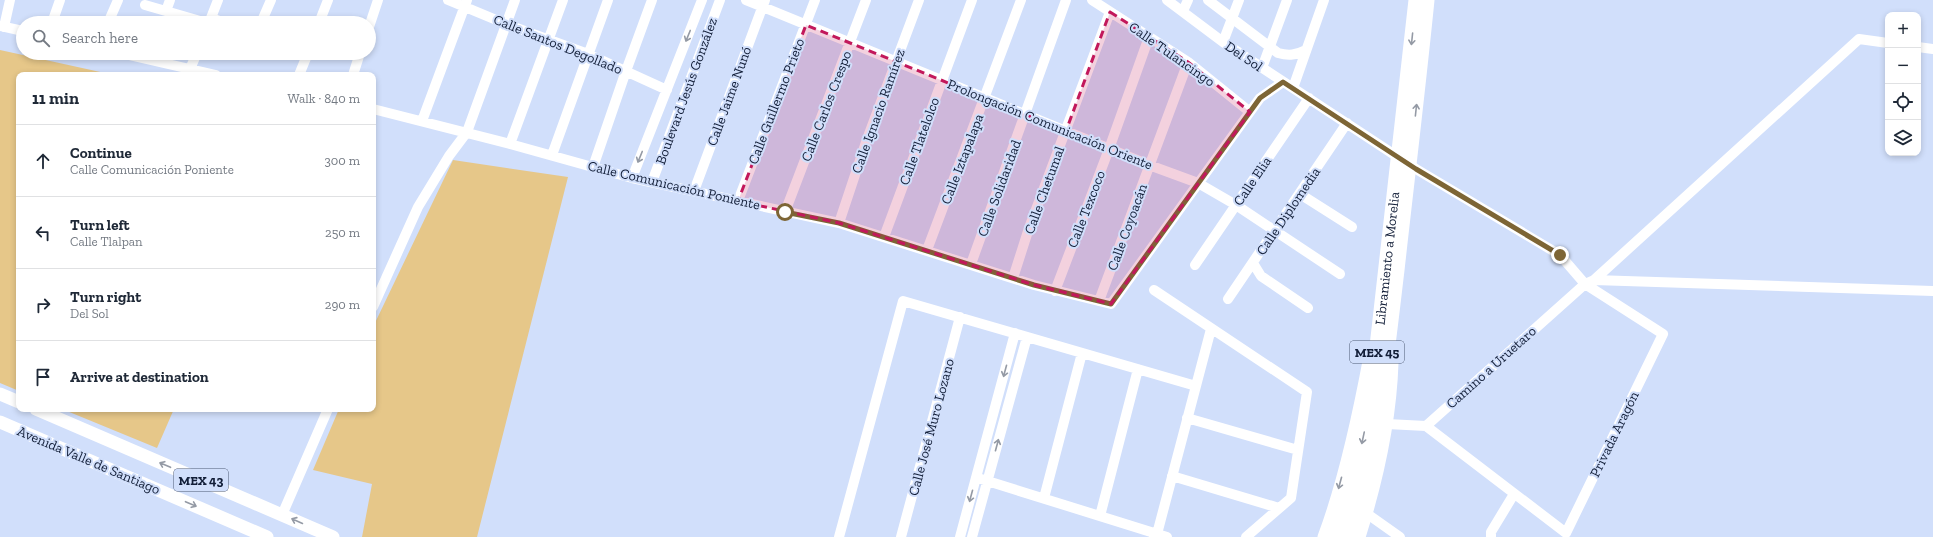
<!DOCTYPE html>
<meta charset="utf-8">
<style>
body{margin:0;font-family:"Zilla Slab",serif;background:#f6f6f7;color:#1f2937}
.controls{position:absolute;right:12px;top:12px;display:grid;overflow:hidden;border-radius:8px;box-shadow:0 2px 6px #0003}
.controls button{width:36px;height:36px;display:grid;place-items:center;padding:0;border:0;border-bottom:1px solid #e0e1e3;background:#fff;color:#1f2937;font:20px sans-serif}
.stop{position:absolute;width:12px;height:12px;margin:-9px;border:3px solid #7d6535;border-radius:50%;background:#fff}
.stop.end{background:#7d6535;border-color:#fff;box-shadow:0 1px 4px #0008}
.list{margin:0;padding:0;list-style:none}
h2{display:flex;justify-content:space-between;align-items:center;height:52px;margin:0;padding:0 16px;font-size:17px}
h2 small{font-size:13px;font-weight:400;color:#747a83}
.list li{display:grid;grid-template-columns:26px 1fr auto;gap:12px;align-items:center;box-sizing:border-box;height:72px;padding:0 16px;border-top:1px solid #e0e1e3}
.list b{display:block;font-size:15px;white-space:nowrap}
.list p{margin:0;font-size:13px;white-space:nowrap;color:#747a83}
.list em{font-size:13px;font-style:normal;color:#747a83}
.icon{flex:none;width:22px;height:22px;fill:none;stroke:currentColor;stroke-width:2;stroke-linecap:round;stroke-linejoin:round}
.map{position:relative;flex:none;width:1933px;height:537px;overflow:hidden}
.search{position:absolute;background:#fff;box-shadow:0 2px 6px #0003;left:16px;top:16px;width:360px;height:44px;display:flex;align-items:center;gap:10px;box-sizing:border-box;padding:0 14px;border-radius:22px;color:#747a83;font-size:15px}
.panel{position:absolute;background:#fff;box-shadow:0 2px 6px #0003;left:16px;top:72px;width:360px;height:340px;border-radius:8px}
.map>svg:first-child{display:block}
</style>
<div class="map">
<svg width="1933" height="537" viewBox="0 0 1933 537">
<rect width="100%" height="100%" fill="#d1dffb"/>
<path fill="#e6c789" d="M0,50L114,75H19V391L0,383Z
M453,160L568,177L477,537H362L372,484L313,470L339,409H373V327Z
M62,409H174L157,448Z"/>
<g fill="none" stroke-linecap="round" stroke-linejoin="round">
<path stroke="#fff" stroke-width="10" d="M448,0L506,24L588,54L667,90
M746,0L1149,165L1198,183L1236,205L1340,274
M1092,0L1188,62L1250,112
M1167,0L1223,42L1416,169L1560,255L1585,284L1663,334L1566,533L1426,426
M1208,0L1278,53C1289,56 1296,55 1306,50
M145,5L207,23
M166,11L170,0
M1183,11L1188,0
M211,18L225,23
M52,23L60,0
M108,23L118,0
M209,23L218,0
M261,23L271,0
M319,23L328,0
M0,26L23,31
M4,27L10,0
M369,27L378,0
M1223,42L1239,0
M1918,47L1933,49
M120,53L216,75
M1262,68L1287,0
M190,69L197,53
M299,75L308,53
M353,75L360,53
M1293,88L1324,0
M373,109L510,144L632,178L839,223L1034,285L1111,304L1260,98L1283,82
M422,121L467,0
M510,144L563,0
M552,155L608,0
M593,167L626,71L652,0
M632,178L702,0
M652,182L720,0
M694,191L765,0
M1300,194L1352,227
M738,201L815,0
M785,212L866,0
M839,223L866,142L919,0
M884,237L972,0
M927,250L1021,0
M1253,263L1261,276L1308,308
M971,264L1066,0
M1195,265L1309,98
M1013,278L1029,228L1110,12
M1594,280L1859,39L1888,43
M1154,290L1307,392L1291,498L1246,537
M1055,291L1109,149L1149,37
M1228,299L1347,123
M1099,301L1188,62
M373,307L418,207L449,156L467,132L515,0
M1187,418L1298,450
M1387,424L1426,426L1585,284L1594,280L1933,291
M1172,476L1279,508
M981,479L1167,537
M1044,498L1082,353
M1366,513L1400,537
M282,515L328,409
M1100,516L1138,369
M839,537L903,301L1196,386
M901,537L960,317
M960,537L1015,333
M972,537L1027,337
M1154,537L1157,534L1211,329
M1491,537V532L1514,494"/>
<path stroke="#fff" stroke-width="13" d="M0,394L19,402
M36,409L333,537
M0,422L267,537
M1324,537C1345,481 1359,415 1370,356
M1359,537C1377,480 1390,423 1392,363"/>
<g stroke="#fff" stroke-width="15">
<path id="s1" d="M1336,537L1357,468L1372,391L1416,0"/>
<path d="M1348,537C1378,450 1386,361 1397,270C1407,180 1418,90 1427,0"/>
</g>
</g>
<defs><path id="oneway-shaft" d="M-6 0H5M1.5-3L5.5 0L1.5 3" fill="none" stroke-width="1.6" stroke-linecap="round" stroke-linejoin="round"/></defs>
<g stroke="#949aa5">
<use href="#oneway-shaft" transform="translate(688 36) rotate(112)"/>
<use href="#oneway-shaft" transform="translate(1412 39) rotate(96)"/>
<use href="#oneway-shaft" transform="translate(1416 110) rotate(-84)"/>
<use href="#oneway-shaft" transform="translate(640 157) rotate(112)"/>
<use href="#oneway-shaft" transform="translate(1005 371) rotate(105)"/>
<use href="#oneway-shaft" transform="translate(1363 438) rotate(102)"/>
<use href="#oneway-shaft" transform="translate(997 445) rotate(-75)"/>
<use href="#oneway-shaft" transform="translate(165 465) rotate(-157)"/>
<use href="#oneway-shaft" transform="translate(1340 483) rotate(105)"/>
<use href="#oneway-shaft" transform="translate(971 496) rotate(105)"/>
<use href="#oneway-shaft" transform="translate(191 504) rotate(23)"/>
<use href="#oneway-shaft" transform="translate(297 521) rotate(-156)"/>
</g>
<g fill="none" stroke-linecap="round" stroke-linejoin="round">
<path stroke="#7d6535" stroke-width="5" d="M785,212L839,223L1034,285L1111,304L1260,98L1283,82L1416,169L1560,255"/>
</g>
<path fill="#c2185b" fill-opacity="0.2" stroke="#c2185b" stroke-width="3" stroke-dasharray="8 5" stroke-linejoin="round" d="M1110,12L1188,62L1250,112L1111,304L1034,285L839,223L738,201L806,25L1066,131Z"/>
<g text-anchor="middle" stroke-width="4" stroke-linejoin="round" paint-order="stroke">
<g fill="#d1dffb" stroke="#4b5872" stroke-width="1">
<rect x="1350" y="341" width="54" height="22" rx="3"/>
<rect x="174" y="469" width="54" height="22" rx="3"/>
</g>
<g font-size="13" font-weight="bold" fill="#121e38">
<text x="1377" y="357">MEX 45</text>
<text x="201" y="485">MEX 43</text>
</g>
<g font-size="14" fill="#121e38" stroke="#d1dffb">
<text transform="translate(558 44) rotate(22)" y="5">Calle Santos Degollado</text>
<text transform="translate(1172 54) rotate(35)" y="5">Calle Tulancingo</text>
<text transform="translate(1244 56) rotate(34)" y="5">Del Sol</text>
<text transform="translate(686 91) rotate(-70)" y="5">Boulevard Jesús González</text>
<text transform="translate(729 96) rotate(-70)" y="5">Calle Jaime Nunó</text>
<text transform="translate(776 101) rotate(-69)" y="5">Calle Guillermo Prieto</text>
<text transform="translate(826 106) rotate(-69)" y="5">Calle Carlos Crespo</text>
<text transform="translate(878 111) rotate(-70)" y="5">Calle Ignacio Ramírez</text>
<text transform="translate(1050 124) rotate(22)" y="5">Prolongación Comunicación Oriente</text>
<text transform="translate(919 141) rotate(-70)" y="5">Calle Tlatelolco</text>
<text transform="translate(962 159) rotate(-69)" y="5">Calle Iztapalapa</text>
<text transform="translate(1252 181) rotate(-56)" y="5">Calle Elia</text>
<text transform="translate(674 185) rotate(13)" y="5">Calle Comunicación Poniente</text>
<text transform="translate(999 188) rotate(-70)" y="5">Calle Solidaridad</text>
<text transform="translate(1044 190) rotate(-70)" y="5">Calle Chetumal</text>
<text transform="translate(1086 209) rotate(-69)" y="5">Calle Texcoco</text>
<text transform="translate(1288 211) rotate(-56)" y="5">Calle Diplomedia</text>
<text transform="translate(1127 227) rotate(-70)" y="5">Calle Coyoacán</text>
<text dy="5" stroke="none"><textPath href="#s1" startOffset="284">Libramiento a Morelia</textPath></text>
<text transform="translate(1491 367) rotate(-42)" y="5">Camino a Uruetaro</text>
<text transform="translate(931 427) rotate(-75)" y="5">Calle José Muro Lozano</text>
<text transform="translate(1614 434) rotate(-64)" y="5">Privada Aragón</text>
<text transform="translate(89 460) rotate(23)" y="5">Avenida Valle de Santiago</text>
</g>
</g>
</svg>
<div class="controls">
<button>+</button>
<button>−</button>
<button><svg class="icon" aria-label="locate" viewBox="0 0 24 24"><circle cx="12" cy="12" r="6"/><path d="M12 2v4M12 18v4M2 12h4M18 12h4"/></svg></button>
<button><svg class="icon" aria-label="layers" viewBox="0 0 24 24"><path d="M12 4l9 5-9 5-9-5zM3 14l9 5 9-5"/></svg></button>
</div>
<div class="stop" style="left:785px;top:212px"></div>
<div class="stop end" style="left:1560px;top:255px"></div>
<div class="search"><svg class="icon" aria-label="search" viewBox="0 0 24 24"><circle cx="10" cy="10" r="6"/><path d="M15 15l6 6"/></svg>Search here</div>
<section class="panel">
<h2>11 min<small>Walk · 840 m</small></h2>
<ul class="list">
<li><svg class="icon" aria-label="ahead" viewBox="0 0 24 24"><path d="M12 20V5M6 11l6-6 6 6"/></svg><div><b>Continue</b><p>Calle Comunicación Poniente</p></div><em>300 m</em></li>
<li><svg class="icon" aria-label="left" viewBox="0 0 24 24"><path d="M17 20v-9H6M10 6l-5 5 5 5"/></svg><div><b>Turn left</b><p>Calle Tlalpan</p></div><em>250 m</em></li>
<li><svg class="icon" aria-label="right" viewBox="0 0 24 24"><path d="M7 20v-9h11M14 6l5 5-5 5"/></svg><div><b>Turn right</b><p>Del Sol</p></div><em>290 m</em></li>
<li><svg class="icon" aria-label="arrive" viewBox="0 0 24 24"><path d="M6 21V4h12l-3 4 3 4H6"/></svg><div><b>Arrive at destination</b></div></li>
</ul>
</section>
</div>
